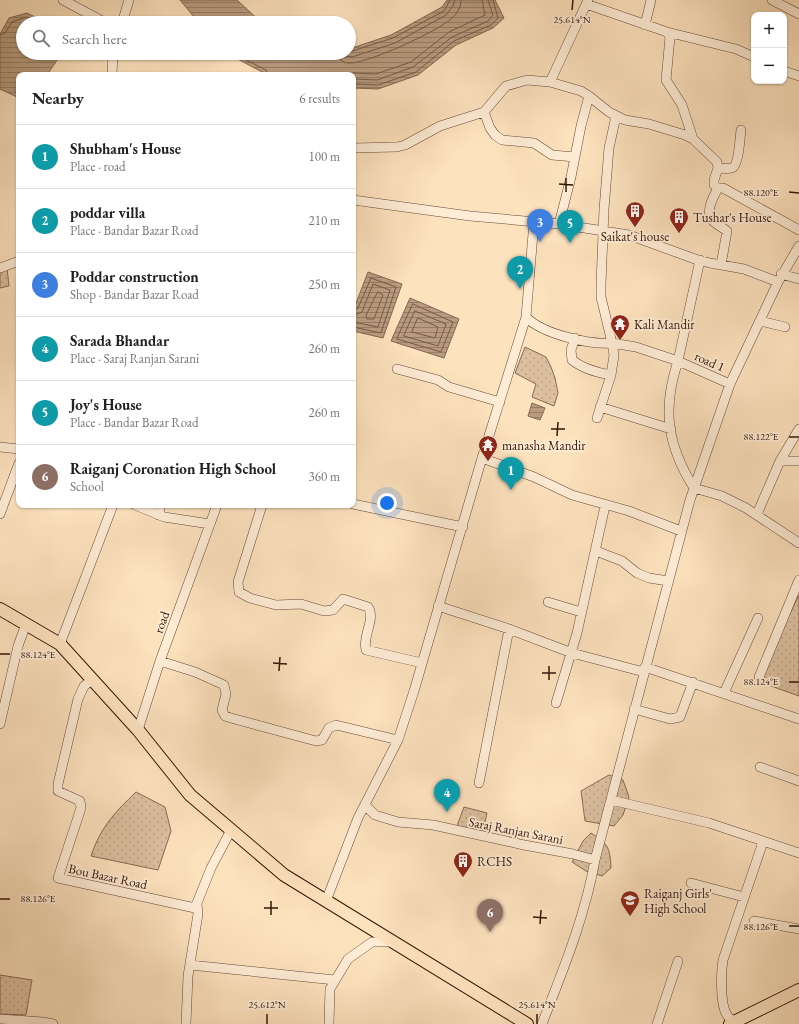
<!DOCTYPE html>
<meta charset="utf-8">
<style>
body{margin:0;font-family:"EB Garamond",serif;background:#f2f2f2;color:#222}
.controls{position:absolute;right:12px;top:12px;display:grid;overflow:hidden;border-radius:8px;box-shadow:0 1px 3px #0004}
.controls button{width:36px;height:36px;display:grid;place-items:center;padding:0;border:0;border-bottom:1px solid #e0e0e0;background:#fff;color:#222;font:20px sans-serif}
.you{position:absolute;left:387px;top:503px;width:14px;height:14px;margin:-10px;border:3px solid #fff;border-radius:50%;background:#1a73e8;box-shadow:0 0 0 6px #1a73e833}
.badge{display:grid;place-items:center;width:26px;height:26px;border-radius:50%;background:#b45309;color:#fff;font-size:13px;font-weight:700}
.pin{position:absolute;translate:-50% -33px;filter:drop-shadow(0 1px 2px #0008)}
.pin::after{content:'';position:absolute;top:21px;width:14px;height:12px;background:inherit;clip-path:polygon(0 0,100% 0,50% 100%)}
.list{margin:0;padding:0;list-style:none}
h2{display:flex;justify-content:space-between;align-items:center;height:52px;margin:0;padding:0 16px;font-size:17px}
h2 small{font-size:13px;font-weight:400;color:#767676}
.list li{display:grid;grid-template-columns:26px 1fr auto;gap:12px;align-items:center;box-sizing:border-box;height:64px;padding:0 16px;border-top:1px solid #e0e0e0}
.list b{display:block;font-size:15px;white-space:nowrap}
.list p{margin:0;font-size:13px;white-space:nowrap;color:#767676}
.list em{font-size:13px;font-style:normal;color:#767676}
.icon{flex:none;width:22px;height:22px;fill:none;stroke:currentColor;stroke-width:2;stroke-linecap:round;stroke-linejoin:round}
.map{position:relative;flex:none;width:799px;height:1024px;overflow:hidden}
.search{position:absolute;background:#fff;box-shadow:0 1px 3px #0004;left:16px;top:16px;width:340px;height:44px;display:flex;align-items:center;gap:10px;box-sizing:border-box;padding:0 14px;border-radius:22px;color:#767676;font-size:15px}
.panel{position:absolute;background:#fff;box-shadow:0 1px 3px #0004;left:16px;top:72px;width:340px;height:436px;border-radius:8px}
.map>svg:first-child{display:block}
</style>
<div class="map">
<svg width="799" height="1024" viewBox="0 0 799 1024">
<defs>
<pattern id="grass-dots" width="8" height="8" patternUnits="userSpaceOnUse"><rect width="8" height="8" fill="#dbbf9f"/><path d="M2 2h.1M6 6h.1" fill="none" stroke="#bda387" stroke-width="1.8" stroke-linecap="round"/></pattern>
<pattern id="water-rules" width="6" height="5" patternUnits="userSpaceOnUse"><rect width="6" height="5" fill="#b99c80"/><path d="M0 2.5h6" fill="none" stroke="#977e67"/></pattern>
</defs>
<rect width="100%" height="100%" fill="#fde2be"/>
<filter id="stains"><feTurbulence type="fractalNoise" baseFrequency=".005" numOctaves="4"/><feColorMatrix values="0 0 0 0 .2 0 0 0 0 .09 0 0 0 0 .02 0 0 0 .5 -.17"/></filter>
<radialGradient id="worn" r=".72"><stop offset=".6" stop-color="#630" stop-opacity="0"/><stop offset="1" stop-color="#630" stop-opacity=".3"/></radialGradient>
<path fill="url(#grass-dots)" stroke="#886a54" d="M7,268L9,286L0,288V271Z
M525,347L546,357L551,367L555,378L558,393L554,406L532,397L536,384L515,373Z
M799,595V696L757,681Z
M609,775L623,780L629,797L623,815L614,826L585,821L581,791Z
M136,792L165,807L171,831L158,870L91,856C100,828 115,812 136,792Z
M464,807L487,813L483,831L457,826Z
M591,833C608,844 610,847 611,868L602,876L586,871L572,862L583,841Z
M0,975L32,980L26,1015L0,1014Z"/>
<path fill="url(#water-rules)" stroke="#846650" d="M180,0H237L262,23H199Z
M447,0H495L504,18L493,28L456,45L418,75L378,89L353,88V75H268L226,53H349V49L391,35L442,7Z
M27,13L47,23H23V53H57V60L47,75H19V97H17L0,89V34L9,18Z
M149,53H184L178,59L150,56Z
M368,272L402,284L383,338L353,331V311Z
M410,298L459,319L444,358L391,341Z
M532,403L545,408L540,420L528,416Z"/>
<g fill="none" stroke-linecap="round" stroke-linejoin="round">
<path stroke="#775844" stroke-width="1" d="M0,35L5,33L12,22L26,17L39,23
M349,52L393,38L444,11L450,0
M232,53L266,70L268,75
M335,53C338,59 343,63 349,63C367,64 438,31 451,19C457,14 461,7 461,0
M342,53L346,56L352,57L395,43L446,15L453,6L455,0
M347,75L354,73L376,74L411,62L449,32L485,15L482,0
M353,79L377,80L413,67L452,37L488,21L493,15L488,0
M353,84L378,85L416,72L454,41L491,25L498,18L493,0
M378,292L383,295L374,319H367L366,316Z
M413,304L453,322L441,352L397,339Z
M353,311L358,308L371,278L396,287L381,333L353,327
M415,311L446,324L438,346L404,336Z
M353,316L362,312L373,284L390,290L378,327L353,322
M418,318L438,327L435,338L412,332Z"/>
<defs>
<path id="minor" d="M63,0L106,23
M772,0L799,14
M586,4L667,32L670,37L666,80L682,105L693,139
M122,23L129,0
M645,25L651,0
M667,32L736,49L754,57
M784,71L799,76
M112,75L113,53
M550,82L581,91L589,96L581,126L571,177L559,224
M589,96L609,112L625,120L649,124L685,135L693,139L717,162L718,168L714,180V185L718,188
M484,112L490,128L495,135L502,140L534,143L552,155L575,157
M353,148L397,147L405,145L440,126L484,112L506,86L527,80L550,82L588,0
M718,168C722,168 728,169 732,168C739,165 740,137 741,130
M353,200L470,216L559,224L629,235L695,259L710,263L744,269L778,282
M700,260L678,361L730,384
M721,265L727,231C723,228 718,225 714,222C704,213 713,197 718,188H723L799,230
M0,268L19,261
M781,274L799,279
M526,317C542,334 590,345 612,343L601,297V284L604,209L609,148L616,116
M760,321L785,327
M575,338L571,350L572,360C582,368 599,373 611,375L614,355L612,343L636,347L678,361C662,409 667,445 694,488L722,496L746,508L799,543
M397,369L438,380L449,387L500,402
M600,407L671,429
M597,418L611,375
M0,447L19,449
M482,458L534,477L572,495L629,511L681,531
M780,461L799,429
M353,504L463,527
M135,505L164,517L210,524
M262,505L238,582L239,592L250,598L276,605L301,604L324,611L333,610L343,599L368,607C376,619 362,636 366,650L422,663
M0,514L19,463
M757,514L780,461H799
M158,515L161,505
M596,551L622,561L637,573L649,578L668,581
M548,602L581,612
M438,606L509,629L572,653L644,672
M60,644L113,505
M160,661L195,672L224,685L226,694L222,710L225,716L231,718L316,741L322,740L329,728L336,725L398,740
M645,667L799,719
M759,677L799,580
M92,680L84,686L78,699L58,784V791L80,801L81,808L58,878L195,908L211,868L231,830
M724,693L758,618
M556,703L577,633L605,506
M634,709L670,719L680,717L693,682
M0,724L18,646L26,624
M138,730L160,661L217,505
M760,767L799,781
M479,783L509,629
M611,800L709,823L799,853
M365,805L375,815L398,822L433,825L524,845L573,854L595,860
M691,883L744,897
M326,901L358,818L398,740L414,691L482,458L526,317L534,222
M754,921L799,929
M190,965L335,980
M0,1019L43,1022L53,1024
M734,1022C732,1020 728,1017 727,1015C720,1005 721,972 723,960L763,842
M186,1024L188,976L198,914L197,904
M329,1024L330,989L348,959L372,942H393
M542,1024C563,970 585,917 595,860L690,500L730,384L778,282L799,246
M657,1024L678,961"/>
<path id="major" d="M0,609L60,644L138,730L190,795L284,875L527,1024
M730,1024L799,990"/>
</defs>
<use href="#minor" stroke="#674836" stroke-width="10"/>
<use href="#major" stroke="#351508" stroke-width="14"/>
<use href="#minor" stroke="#feecd5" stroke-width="9"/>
<use href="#major" stroke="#fde2be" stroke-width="12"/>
</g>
<path fill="none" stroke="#351508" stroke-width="1.5" d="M572,10L573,0M559,184L573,185M566,192V178M789,192L799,193M551,429H565M557,436L558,422M789,437H799M0,654H10M273,663L287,664M279,671L280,657M542,673H556M549,680V666M789,682H799M0,899H10M264,908H278M271,915V901M533,917L547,918M540,924L541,910M789,926H799M267,1024V1014M537,1024V1014"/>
<defs>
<symbol id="building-pin" viewBox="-11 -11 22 30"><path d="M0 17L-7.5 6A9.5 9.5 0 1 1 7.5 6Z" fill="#8f2418" stroke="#feecd5"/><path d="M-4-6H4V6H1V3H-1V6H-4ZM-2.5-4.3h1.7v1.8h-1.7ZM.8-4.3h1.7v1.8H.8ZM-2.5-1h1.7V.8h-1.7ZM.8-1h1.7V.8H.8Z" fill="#fff"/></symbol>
<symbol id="temple-pin" viewBox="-11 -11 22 30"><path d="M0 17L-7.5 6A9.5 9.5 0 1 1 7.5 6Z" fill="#8f2418" stroke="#feecd5"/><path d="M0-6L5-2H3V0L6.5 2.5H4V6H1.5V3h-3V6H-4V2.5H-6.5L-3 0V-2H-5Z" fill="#fff"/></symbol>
<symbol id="school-pin" viewBox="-11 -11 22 30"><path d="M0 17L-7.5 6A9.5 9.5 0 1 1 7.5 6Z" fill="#8f2418" stroke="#feecd5"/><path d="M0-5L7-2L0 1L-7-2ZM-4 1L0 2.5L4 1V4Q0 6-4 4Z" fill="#fff"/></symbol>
</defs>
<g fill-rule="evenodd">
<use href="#building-pin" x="624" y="200" width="22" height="30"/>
<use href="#building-pin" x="668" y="206" width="22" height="30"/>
<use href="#temple-pin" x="609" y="313" width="22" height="30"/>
<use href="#temple-pin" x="477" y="434" width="22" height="30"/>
<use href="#building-pin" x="452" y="850" width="22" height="30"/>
<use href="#school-pin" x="619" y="889" width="22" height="30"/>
</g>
<g text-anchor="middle" stroke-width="3.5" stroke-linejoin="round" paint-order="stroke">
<g font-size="13" fill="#351508" stroke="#feecd5" text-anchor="start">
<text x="693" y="222">Tushar's House</text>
<text x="635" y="241" text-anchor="middle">Saikat's house</text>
<text x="634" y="329">Kali Mandir</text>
<text x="502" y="450">manasha Mandir</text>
<text x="477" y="866">RCHS</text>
<text x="644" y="898">Raiganj Girls'<tspan x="644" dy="15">High School</tspan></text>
</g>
<g font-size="13" fill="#351508" stroke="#feecd5">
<text transform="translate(710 361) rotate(24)" y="5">road 1</text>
<text transform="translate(161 622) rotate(-70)" y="5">road</text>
<text transform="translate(516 830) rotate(11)" y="5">Saraj Ranjan Sarani</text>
<text transform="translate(108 876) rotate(12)" y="5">Bou Bazar Road</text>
</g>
</g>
<g font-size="10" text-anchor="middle" fill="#351508" stroke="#feecd5" stroke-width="3.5" stroke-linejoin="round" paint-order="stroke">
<text x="572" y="23">25.614°N</text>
<text x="761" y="196">88.120°E</text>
<text x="761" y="440">88.122°E</text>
<text x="38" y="658">88.124°E</text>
<text x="761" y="685">88.124°E</text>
<text x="38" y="902">88.126°E</text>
<text x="761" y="930">88.126°E</text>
<text x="267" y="1008">25.612°N</text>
<text x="537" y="1008">25.614°N</text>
</g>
<rect width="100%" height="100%" filter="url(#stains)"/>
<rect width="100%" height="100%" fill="url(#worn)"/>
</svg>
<div class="controls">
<button>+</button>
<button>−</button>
</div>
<div class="you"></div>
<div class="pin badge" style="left:511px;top:490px;background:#0f9aa8">1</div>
<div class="pin badge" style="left:520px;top:289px;background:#0f9aa8">2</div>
<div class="pin badge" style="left:540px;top:242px;background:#3f7fe0">3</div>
<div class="pin badge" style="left:447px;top:812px;background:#0f9aa8">4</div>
<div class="pin badge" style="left:570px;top:243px;background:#0f9aa8">5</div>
<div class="pin badge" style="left:490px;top:932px;background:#8d6e63">6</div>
<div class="search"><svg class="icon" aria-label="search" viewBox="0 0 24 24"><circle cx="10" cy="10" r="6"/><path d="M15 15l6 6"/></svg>Search here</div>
<section class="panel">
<h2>Nearby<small>6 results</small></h2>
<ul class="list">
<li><span class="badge" style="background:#0f9aa8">1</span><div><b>Shubham's House</b><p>Place · road</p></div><em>100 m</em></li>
<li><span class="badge" style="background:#0f9aa8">2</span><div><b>poddar villa</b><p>Place · Bandar Bazar Road</p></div><em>210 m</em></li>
<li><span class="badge" style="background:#3f7fe0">3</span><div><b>Poddar construction</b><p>Shop · Bandar Bazar Road</p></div><em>250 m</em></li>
<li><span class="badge" style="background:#0f9aa8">4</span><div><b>Sarada Bhandar</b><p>Place · Saraj Ranjan Sarani</p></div><em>260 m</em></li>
<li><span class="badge" style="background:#0f9aa8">5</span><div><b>Joy's House</b><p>Place · Bandar Bazar Road</p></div><em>260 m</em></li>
<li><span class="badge" style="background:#8d6e63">6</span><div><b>Raiganj Coronation High School</b><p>School</p></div><em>360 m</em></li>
</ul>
</section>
</div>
